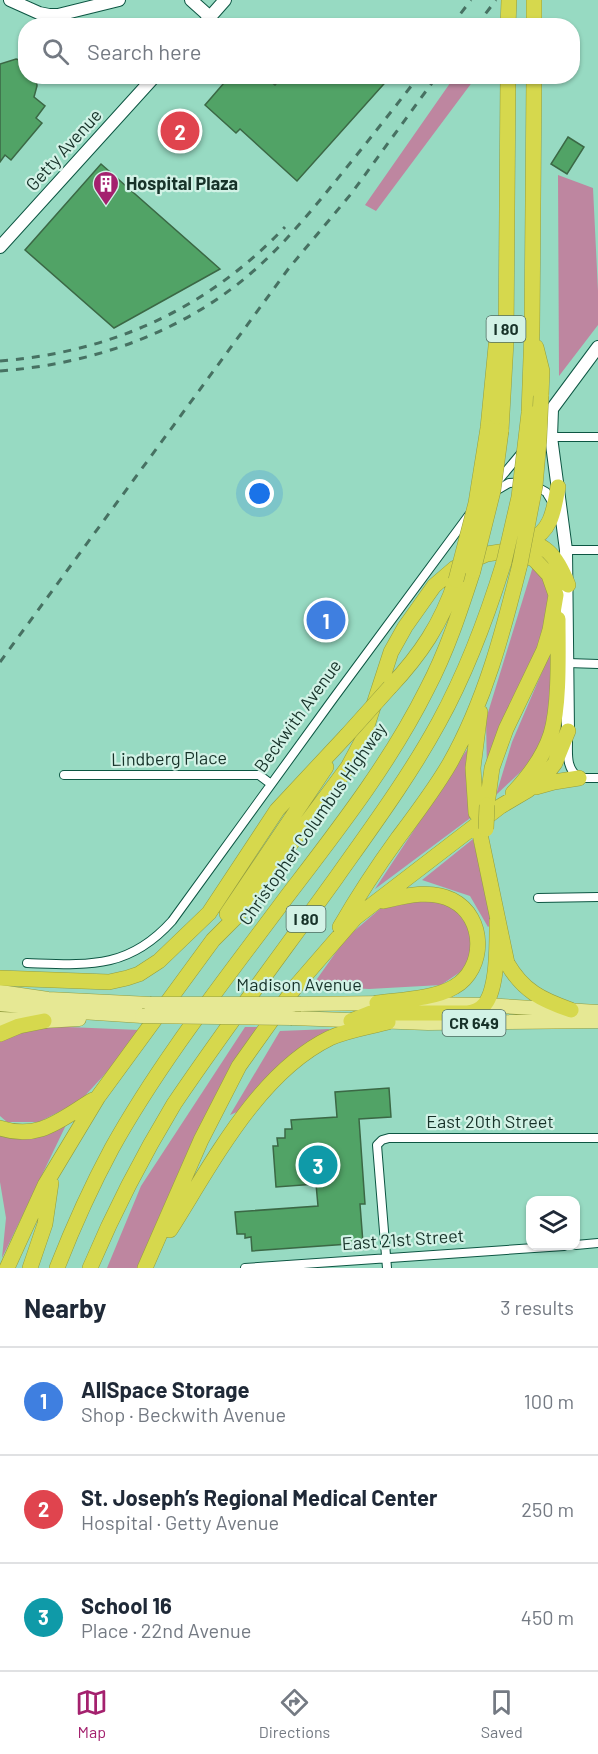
<!DOCTYPE html>
<meta charset="utf-8">
<style>
body{margin:0;font-family:Barlow,sans-serif;background:#f2f2f3;color:#1f2937}
.controls{position:absolute;right:18px;bottom:18px;display:grid;overflow:hidden;border-radius:12px;box-shadow:0 2px 4px #0004}
.controls button{width:54px;height:54px;display:grid;place-items:center;padding:0;border:0;border-bottom:2px solid #e0e1e3;background:#fff;color:#1f2937;font:30px sans-serif}
.you{position:absolute;left:260px;top:494px;width:21px;height:21px;margin:-15px;border:4px solid #fff;border-radius:50%;background:#1a73e8;box-shadow:0 0 0 9px #1a73e833}
.badge{display:grid;place-items:center;width:39px;height:39px;border-radius:50%;background:#a4216e;color:#fff;font-size:20px;font-weight:700}
.pin{position:absolute;translate:-50% -50%;border:3px solid #fff;box-shadow:0 2px 6px #0006}
.list{margin:0;padding:0;list-style:none}
h2{display:flex;justify-content:space-between;align-items:center;height:78px;margin:0;padding:0 24px;font-size:26px}
h2 small{font-size:20px;font-weight:400;color:#747a83}
.list li{display:grid;grid-template-columns:39px 1fr auto;gap:18px;align-items:center;box-sizing:border-box;height:108px;padding:0 24px;border-top:2px solid #e0e1e3}
.list b{display:block;font-size:22px;white-space:nowrap}
.list p{margin:0;font-size:20px;white-space:nowrap;color:#747a83}
.list em{font-size:20px;font-style:normal;color:#747a83}
.icon{flex:none;width:33px;height:33px;fill:none;stroke:currentColor;stroke-width:2;stroke-linecap:round;stroke-linejoin:round}
.map{position:relative;flex:none;width:598px;height:1268px;overflow:hidden}
.search{position:absolute;background:#fff;box-shadow:0 2px 4px #0004;left:18px;right:18px;top:18px;height:66px;display:flex;align-items:center;gap:15px;box-sizing:border-box;padding:0 21px;border-radius:24px;color:#747a83;font-size:22px}
.sheet{height:402px;background:#fff}
nav{display:flex;justify-content:space-around;align-items:center;box-sizing:border-box;height:84px;border-top:2px solid #e0e1e3;background:#fff;font-size:16px;color:#747a83}
nav a{display:grid;justify-items:center;gap:3px}
nav .on{color:#a4216e}
.map>svg:first-child{display:block}
</style>
<div class="map">
<svg width="598" height="1268" viewBox="0 0 598 1268">
<rect width="100%" height="100%" fill="#97dac2"/>
<path fill="#be86a0" d="M455,76L476,77L376,211L365,205Z
M558,175L593,188L598,291V325L559,376Z
M534,563L552,593L540,643L487,771L486,719Z
M554,644L549,731L532,761L496,795L512,742Z
M472,742L473,816L375,889Z
M473,839L493,923L488,927L470,896L422,880Z
M407,900L450,903L473,932L472,964L441,985L369,989L312,986L346,938L381,908Z
M44,1026L139,1030L119,1059L80,1101L39,1122H7L0,1116V1039Z
M245,1027H260L139,1268H107L141,1186Z
M330,1029L297,1050L237,1112L230,1115L280,1031Z
M66,1125L2,1258L6,1218L0,1182V1134L30,1139Z"/>
<path fill="#51a366" stroke="#3b6845" stroke-width="1.5" d="M16,59L26,62V76H36L37,86L34,97L45,106L36,118L42,123L11,160L5,155L0,162V64Z
M230,76H256L262,82L266,78L275,85L283,76H391L297,181L240,129L236,133L205,105Z
M568,137L584,147L567,174L551,164Z
M101,164L220,269L114,328L25,250Z
M389,1088L391,1117L359,1119L365,1204H360L363,1243L252,1251L251,1237L245,1238V1234H237L235,1212L318,1206L316,1184L276,1187L273,1146H278L277,1138H285V1129H292L291,1120L337,1117L335,1092Z"/>
<g fill="none" stroke-linecap="round" stroke-linejoin="round">
<defs>
<path id="street" d="M547,437H598
M497,482L523,451
M492,493L509,483L528,482L546,492L554,505
M566,550H598
M568,663L598,664
M568,741C568,756 566,768 579,778H598
M64,775H259L271,784
M538,898L598,897
M27,963C87,965 128,970 172,921L333,699L469,515
M576,1245L598,1243
M245,1268L564,1246
M387,1268L377,1145L382,1140L389,1138H598"/>
<path id="secondary" d="M10,0L39,13L49,15H58L119,0
M191,0L210,17
M202,26L225,0
M0,247L155,76
M568,731L566,550L551,437L552,409L598,347"/>
<path id="primary" d="M0,992L48,999L150,1004
M0,1004L81,1012L142,1016
M301,1004L386,1003
M411,1004L485,1005L598,1012
M292,1018L428,1023L598,1021
M0,1019L44,1021L79,1019"/>
<path id="highway" d="M508,26L509,0
M534,26V0
M536,347L542,371L541,396
M529,413L532,330L534,76
M488,428L497,336
M501,431L506,342L508,76
M512,540C545,540 557,556 568,585
M529,541C552,531 554,509 558,487
M390,687C421,654 441,624 456,580
M536,787L554,782L579,778
M513,793C529,776 544,756 551,734C560,704 558,651 558,619
M476,813L473,768L480,712
M480,834L507,963C523,991 542,1000 571,1010
M227,914L326,767
M340,927C358,896 377,867 398,838C416,814 435,789 450,763C485,701 503,632 520,564
M0,978L109,982L127,978L139,974L159,961L209,913L277,810L347,735
M377,1003C399,1000 434,999 454,987C486,969 486,917 452,900C431,889 405,896 383,901
M351,1021L371,1013H468C475,1012 480,1010 485,1004C498,987 497,942 497,920
M0,1034L19,1026L44,1021
M0,1128C39,1141 61,1119 93,1100
M170,1230C212,1164 258,1073 330,1038C348,1030 369,1027 388,1022
M7,1268L45,1185L98,1097L213,940L237,916L348,767L362,741L391,652L405,627L434,586L455,568L487,554L506,551L528,556L535,560L549,575L556,595L550,630L544,650L506,729L492,768L487,805
M30,1268L45,1224L51,1183
M57,1268C73,1227 91,1187 112,1148C161,1060 225,980 285,899C336,832 389,765 427,689C447,651 460,611 473,571
M90,1268C114,1211 142,1157 174,1104C226,1027 282,953 336,878C372,827 409,777 439,722C467,671 487,617 504,562
M145,1268L201,1140L239,1066L296,986L355,918L501,806L528,790L545,776L555,763L568,731"/>
</defs>
<use href="#street" stroke="#0d5643" stroke-width="10"/>
<use href="#secondary" stroke="#0d5643" stroke-width="14"/>
<use href="#primary" stroke="#939e40" stroke-width="15"/>
<use href="#highway" stroke="#939e40" stroke-width="16"/>
<use href="#street" stroke="#fff" stroke-width="8"/>
<use href="#secondary" stroke="#fff" stroke-width="12"/>
<use href="#primary" stroke="#e6e894" stroke-width="14"/>
<use href="#highway" stroke="#d6d84d" stroke-width="15"/>
<path stroke="#477162" stroke-width="3" stroke-dasharray="8 8" stroke-linecap="butt" d="M451,26L471,0
M476,26L496,0
M0,361C112,352 207,309 285,227
M0,371C91,364 180,334 250,274C278,250 302,222 325,194C357,155 388,116 419,76
M0,662L289,268L351,194L437,76"/>
<defs>
<path id="primary-bridge" d="M150,1004H301
M142,1016L292,1018"/>
<path id="highway-bridge" d="M504,562L519,497L529,413
M520,564L535,486L539,440L541,396
M473,571L493,491L501,431
M456,580L476,503L488,428
M347,735L390,687
M486,829L487,805"/>
</defs>
<use href="#primary-bridge" stroke="#939e40" stroke-width="15" stroke-linecap="butt"/>
<use href="#highway-bridge" stroke="#939e40" stroke-width="16" stroke-linecap="butt"/>
<use href="#primary-bridge" stroke="#e6e894" stroke-width="14"/>
<use href="#highway-bridge" stroke="#d6d84d" stroke-width="15"/>
</g>
<defs>
<symbol id="building-pin" viewBox="-11 -11 22 30"><path d="M0 17L-7.5 6A9.5 9.5 0 1 1 7.5 6Z" fill="#a4216e" stroke="#d2f2e6"/><path d="M-4-6H4V6H1V3H-1V6H-4ZM-2.5-4.3h1.7v1.8h-1.7ZM.8-4.3h1.7v1.8H.8ZM-2.5-1h1.7V.8h-1.7ZM.8-1h1.7V.8H.8Z" fill="#fff"/></symbol>
</defs>
<g fill-rule="evenodd">
<use href="#building-pin" x="91" y="169" width="30" height="40"/>
</g>
<g text-anchor="middle" stroke-width="4.5" stroke-linejoin="round" paint-order="stroke">
<g fill="#d2f2e6" stroke="#4f6c62" stroke-width="1.5">
<rect x="486.5" y="316" width="39" height="26" rx="4.5"/>
<rect x="286.5" y="906" width="39" height="26" rx="4.5"/>
<rect x="442.5" y="1010" width="63" height="26" rx="4.5"/>
</g>
<g font-size="16" font-weight="bold" fill="#173229">
<text x="506" y="335">I 80</text>
<text x="306" y="925">I 80</text>
<text x="474" y="1029">CR 649</text>
</g>
<g font-size="18" fill="#173229" stroke="#d2f2e6">
<text transform="translate(64 150) rotate(-48)" y="6">Getty Avenue</text>
<text transform="translate(298 716) rotate(-54)" y="6">Beckwith Avenue</text>
<text transform="translate(169 759) rotate(-1)" y="6">Lindberg Place</text>
<text transform="translate(313 824) rotate(-55)" y="6">Christopher Columbus Highway</text>
<text x="299" y="991">Madison Avenue</text>
<text x="490" y="1128">East 20th Street</text>
<text transform="translate(403 1240) rotate(-4)" y="6">East 21st Street</text>
</g>
<g font-size="18" font-weight="bold" fill="#173229" stroke="#d2f2e6" text-anchor="start">
<text x="126" y="190">Hospital Plaza</text>
</g>
</g>
</svg>
<div class="controls">
<button><svg class="icon" aria-label="layers" viewBox="0 0 24 24"><path d="M12 4l9 5-9 5-9-5zM3 14l9 5 9-5"/></svg></button>
</div>
<div class="you"></div>
<div class="pin badge" style="left:326px;top:620px;background:#3f7fe0">1</div>
<div class="pin badge" style="left:180px;top:131px;background:#e0444e">2</div>
<div class="pin badge" style="left:318px;top:1165px;background:#0f9aa8">3</div>
<div class="search"><svg class="icon" aria-label="search" viewBox="0 0 24 24"><circle cx="10" cy="10" r="6"/><path d="M15 15l6 6"/></svg>Search here</div>
</div>
<section class="sheet">
<h2>Nearby<small>3 results</small></h2>
<ul class="list">
<li><span class="badge" style="background:#3f7fe0">1</span><div><b>AllSpace Storage</b><p>Shop · Beckwith Avenue</p></div><em>100 m</em></li>
<li><span class="badge" style="background:#e0444e">2</span><div><b>St. Joseph’s Regional Medical Center</b><p>Hospital · Getty Avenue</p></div><em>250 m</em></li>
<li><span class="badge" style="background:#0f9aa8">3</span><div><b>School 16</b><p>Place · 22nd Avenue</p></div><em>450 m</em></li>
</ul>
</section>
<nav>
<a class="on"><svg class="icon" aria-label="map" viewBox="0 0 24 24"><path d="M3 6l6-2 6 2 6-2v14l-6 2-6-2-6 2zM9 4v14M15 6v14"/></svg>Map</a>
<a><svg class="icon" aria-label="directions" viewBox="0 0 24 24"><path d="M12 3l9 9-9 9-9-9zM9 14v-3h6M13 9l2 2-2 2"/></svg>Directions</a>
<a><svg class="icon" aria-label="saved" viewBox="0 0 24 24"><path d="M7 4h10v16l-5-4-5 4z"/></svg>Saved</a>
</nav>
